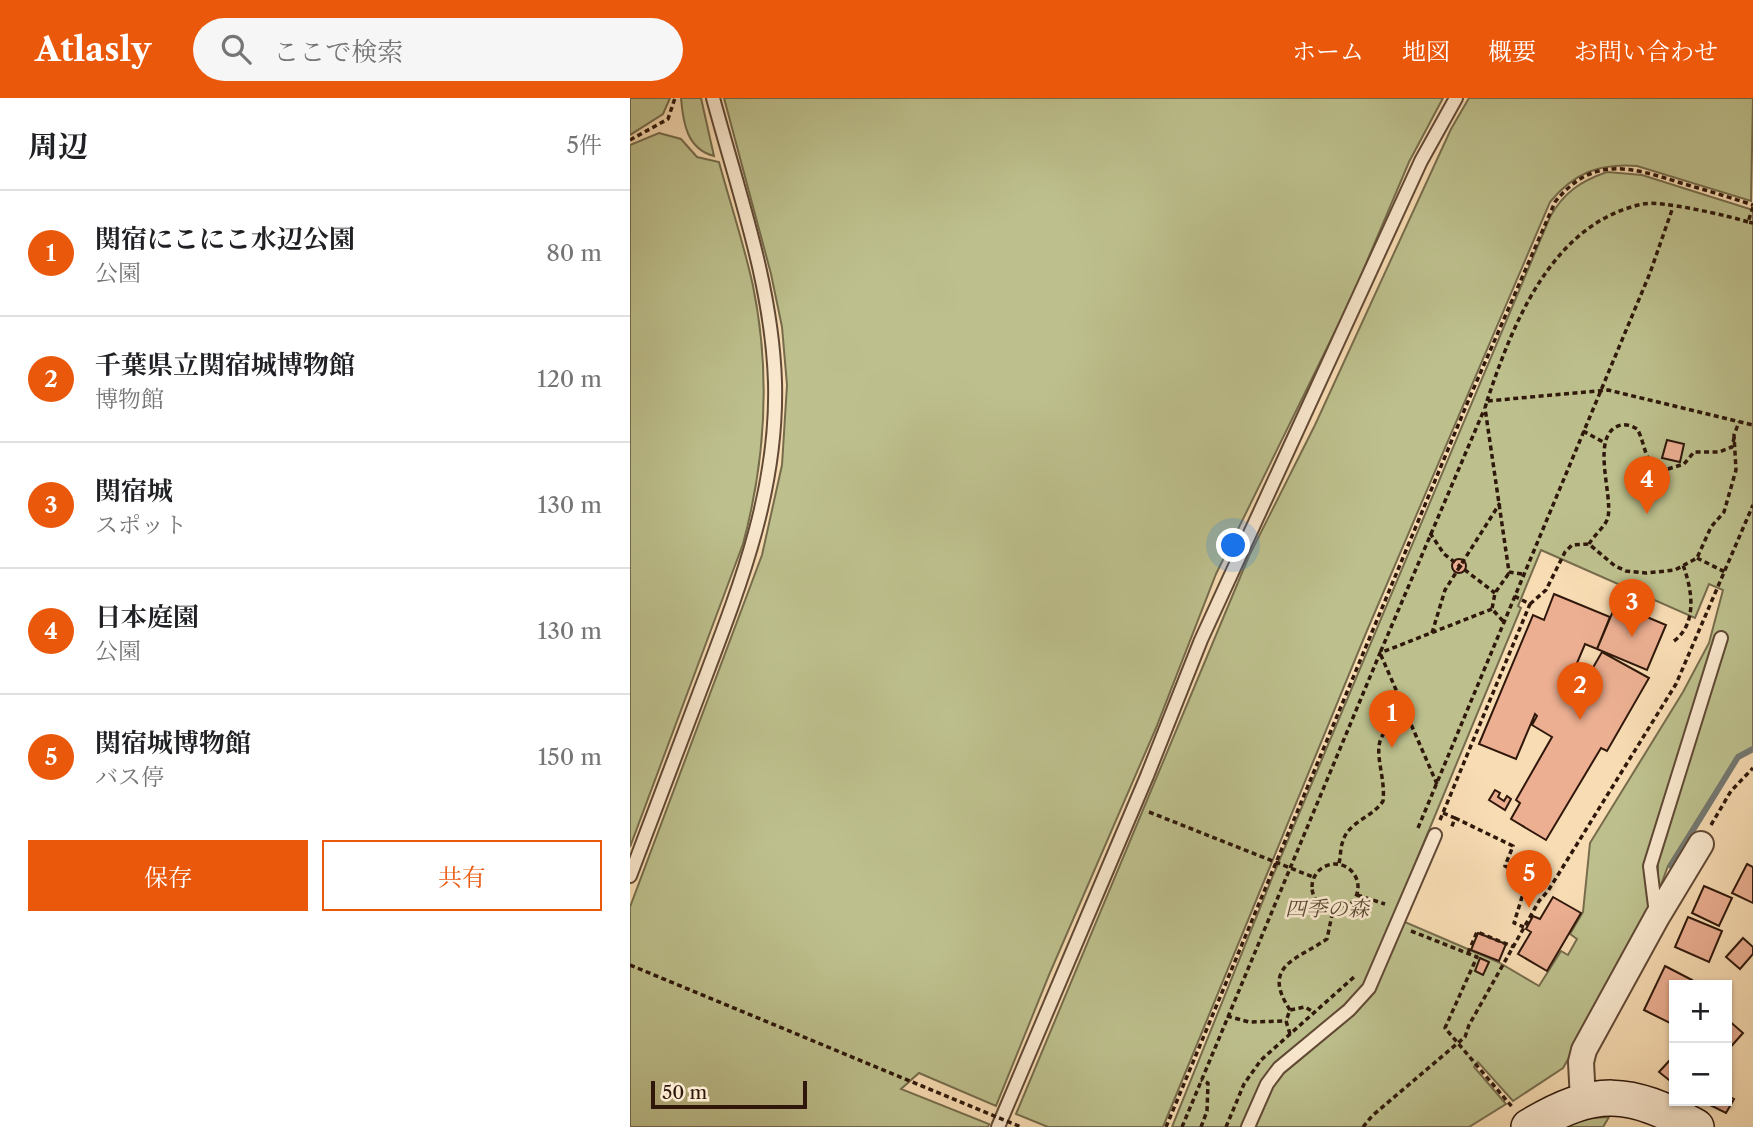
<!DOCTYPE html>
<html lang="ja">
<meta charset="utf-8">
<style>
body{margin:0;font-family:"Libre Caslon Text","Noto Serif JP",serif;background:#f6f6f6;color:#202124}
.controls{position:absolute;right:21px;bottom:21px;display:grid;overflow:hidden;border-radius:0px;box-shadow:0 2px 5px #0004}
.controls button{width:63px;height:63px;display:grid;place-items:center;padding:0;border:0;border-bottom:2px solid #e0e0e0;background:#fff;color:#202124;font:35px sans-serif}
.scale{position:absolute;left:21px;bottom:18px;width:156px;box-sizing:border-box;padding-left:7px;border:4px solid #2f180b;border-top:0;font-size:19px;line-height:24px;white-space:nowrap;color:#2f180b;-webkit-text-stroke:5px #fae8ce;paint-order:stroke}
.you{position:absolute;left:604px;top:448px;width:24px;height:24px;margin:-18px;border:5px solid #fff;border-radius:50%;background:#1a73e8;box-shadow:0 0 0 10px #1a73e833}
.badge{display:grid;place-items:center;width:46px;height:46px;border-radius:50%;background:#ea580c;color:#fff;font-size:23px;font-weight:700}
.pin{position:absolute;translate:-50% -58px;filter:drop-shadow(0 2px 4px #0008)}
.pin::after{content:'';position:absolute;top:37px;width:24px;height:21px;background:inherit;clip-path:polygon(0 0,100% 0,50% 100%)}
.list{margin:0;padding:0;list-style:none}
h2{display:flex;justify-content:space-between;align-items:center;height:91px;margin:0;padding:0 28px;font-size:30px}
h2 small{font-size:23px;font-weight:400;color:#757577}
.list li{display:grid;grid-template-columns:46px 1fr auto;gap:21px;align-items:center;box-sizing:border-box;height:126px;padding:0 28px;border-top:2px solid #e0e0e0}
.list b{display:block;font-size:26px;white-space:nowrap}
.list p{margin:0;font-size:23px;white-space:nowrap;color:#757577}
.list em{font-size:23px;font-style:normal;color:#757577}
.actions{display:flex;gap:14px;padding:21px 28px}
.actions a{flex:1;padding:16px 0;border:2px solid #ea580c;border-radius:0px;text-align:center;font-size:24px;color:#ea580c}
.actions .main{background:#ea580c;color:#fff}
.icon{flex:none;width:38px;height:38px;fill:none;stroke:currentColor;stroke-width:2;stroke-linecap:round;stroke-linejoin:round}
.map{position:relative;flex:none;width:1123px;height:1029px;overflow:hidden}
header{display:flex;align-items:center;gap:42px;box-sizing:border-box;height:98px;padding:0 35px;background:#ea580c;color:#fff}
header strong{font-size:33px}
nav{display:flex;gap:38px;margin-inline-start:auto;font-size:24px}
.search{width:490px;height:63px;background:#f6f6f6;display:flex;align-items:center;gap:18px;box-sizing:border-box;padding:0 24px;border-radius:38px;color:#757577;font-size:26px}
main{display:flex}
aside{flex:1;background:#fff}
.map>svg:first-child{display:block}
</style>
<header>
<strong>Atlasly</strong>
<div class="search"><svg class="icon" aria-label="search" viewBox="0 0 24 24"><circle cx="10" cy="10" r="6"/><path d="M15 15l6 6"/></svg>ここで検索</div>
<nav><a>ホーム</a><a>地図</a><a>概要</a><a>お問い合わせ</a></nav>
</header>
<main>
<aside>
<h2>周辺<small>5件</small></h2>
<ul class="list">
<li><span class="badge">1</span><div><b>関宿にこにこ水辺公園</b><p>公園</p></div><em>80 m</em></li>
<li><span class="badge">2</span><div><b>千葉県立関宿城博物館</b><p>博物館</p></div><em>120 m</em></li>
<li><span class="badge">3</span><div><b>関宿城</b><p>スポット</p></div><em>130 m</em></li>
<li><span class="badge">4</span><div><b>日本庭園</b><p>公園</p></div><em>130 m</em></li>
<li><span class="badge">5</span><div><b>関宿城博物館</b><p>バス停</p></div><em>150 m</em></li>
</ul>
<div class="actions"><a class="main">保存</a><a>共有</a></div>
</aside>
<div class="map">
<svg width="1123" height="1029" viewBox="0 0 1123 1029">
<rect width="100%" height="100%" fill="#f8dcb3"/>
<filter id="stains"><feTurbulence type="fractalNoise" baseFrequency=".00286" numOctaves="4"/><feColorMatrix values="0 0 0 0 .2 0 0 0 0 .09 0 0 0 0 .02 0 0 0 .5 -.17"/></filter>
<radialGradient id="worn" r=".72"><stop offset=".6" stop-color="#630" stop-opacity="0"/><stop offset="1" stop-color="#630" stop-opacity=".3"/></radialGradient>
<path fill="#bdc08d" stroke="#766c4c" stroke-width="2" fill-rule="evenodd" d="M0,0H40L33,16L0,37Z
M51,0H71L84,58C57,51 53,25 51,0Z
M94,0H813L779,64L721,201L586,476L526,630L419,877L366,1008L289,975L271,991L359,1026L358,1029H0V809L132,457L152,367L157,287L152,229L141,176Z
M839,0H1123L1121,103L1007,68C969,65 944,75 920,104L736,535L533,1029H418L386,1016L619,458L685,327L821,31Z
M29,35L51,41L67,59L89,64C100,105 114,146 123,188C141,276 136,360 113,446L0,749V47Z
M977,74L1012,77L1123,112V650L1107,658L1038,768L1028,795V762L1093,549L1083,546L1016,760L1014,772L1019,815L1012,833L933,970L883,1003L848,964L844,969L876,1006L839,1029H542L642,780L920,119C934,94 951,83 977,74ZM911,452L1065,520L1079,486L1093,492L1079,545L1053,594L960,745L953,814L940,836L947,841L938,857L931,853L909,888L868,864L763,819L891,510L888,508Z
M979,1019L973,1029H931L961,1020Z"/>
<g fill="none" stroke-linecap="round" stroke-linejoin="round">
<path stroke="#747973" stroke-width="6" d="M1041,768L1108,659L1123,651"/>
</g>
<path fill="#ecaf92" stroke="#2f180b" stroke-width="2" d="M1037,342L1054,346L1050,364L1032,360Z
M822 468a7 7 0 1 1 14 0a7 7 0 1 1-14 0Z
M924,496L980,519L967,551L955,546L942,577L954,585L972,554L1019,580L977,653L971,650L916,742L881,721L890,705L886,702L922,639L902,627L907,618L905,616L886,661L849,646L903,517L914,522Z
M986,506L1036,527L1017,572L967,551Z
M865,692L870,695L868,699L874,703L877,698L881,701L875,712L859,702Z
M1117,766L1123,769V805L1102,795Z
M1074,788L1102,800L1089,828L1062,815Z
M923,799L951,815L917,873L888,856L901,834L896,831L903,818L910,821Z
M1058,819L1092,833L1079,864L1045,849Z
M848,835L876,846L869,863L841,852Z
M1113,840L1123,849V856L1110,871L1096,859Z
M850,860L859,864L853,877L845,873Z
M1035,868L1062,882L1059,887H1044V917L1040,925L1014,912Z
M1097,921L1113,935L1097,953Z
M1040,962L1044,966V977L1039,982L1029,974Z
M1097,997L1104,1001L1096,1015L1072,1003H1097Z"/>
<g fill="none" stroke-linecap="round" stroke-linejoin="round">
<defs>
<path id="lane" d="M0,778C25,712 50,646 75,580C112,483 148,389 145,284C142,187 108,93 83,0
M1026,816L1020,768L1091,540
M368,1029L517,678L571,542L791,63L826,0
M618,1029L637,986L649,970L719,912L739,890L805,737"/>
<path id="street" d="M953,1002L951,964L954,952L1027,819L1071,746"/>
<path id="secondary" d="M899,1029C965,989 999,992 1066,1029"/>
</defs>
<use href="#lane" stroke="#614935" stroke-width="16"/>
<use href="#street" stroke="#614935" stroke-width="28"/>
<use href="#secondary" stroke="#2f180b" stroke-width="38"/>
<path stroke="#2f180b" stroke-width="3.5" stroke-dasharray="5 3.5" stroke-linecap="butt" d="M0,42L38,21L45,0
M1123,109L1118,124L1123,125
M857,303C883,225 922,125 1013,106C1030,102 1100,118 1118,124
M953,333L975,345
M800,435L814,456L865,495
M959,446C964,437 976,428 978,419C983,396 959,335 991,327C996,326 1003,328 1007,331C1012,338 1014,353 1019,362L1038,371L1054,366L1064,354H1089L1102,349L1104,340
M1067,460L1095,474
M892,476L879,474L855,310L857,303L978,292L1123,327
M900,506L916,492L935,454L942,447L959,446L985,468L996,473L1016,475L1045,472L1067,460L1081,429L1094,414L1106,372L1104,337L1109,324
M873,523L862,511L865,495L879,475
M802,535L815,492L870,405
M1044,543C1068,525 1062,491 1053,467
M807,686L750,555L854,312
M519,714L683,779
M813,715L825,720L821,731
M825,720L883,748L875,768L889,775L896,786L884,825L894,829
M810,722L900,506L884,498
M1081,727L1101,693L1123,670
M788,730L1020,175L1043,109
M709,765C711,758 710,750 713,743C718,724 743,719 753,703C757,668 729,634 779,622
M682 789a23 23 0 1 1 46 0a23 23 0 1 1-46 0Z
M727,797L755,806
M781,833L847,859L815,930L883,1010
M838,855L847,834L884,849
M660,912C631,868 666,862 697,841L703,812
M597,918L619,924L656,923
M660,936L656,923L660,912L675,909L685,915
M536,1029L839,301L925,104C963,57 1000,69 1051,85C1075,92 1099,99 1123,107
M552,1029L750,555L862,511
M571,1029L577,1013L578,985L571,982
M596,1029L614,986L631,962L724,879
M733,1029L742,1018L835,939L839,927L909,803L918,793L1046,586L1123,407"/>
<use href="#lane" stroke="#fae8ce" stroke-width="12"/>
<use href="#street" stroke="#fae8ce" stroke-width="24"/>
<use href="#secondary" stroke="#fae8ce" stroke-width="35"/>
<path stroke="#2f180b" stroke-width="3.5" stroke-dasharray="5 3.5" stroke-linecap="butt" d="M0,867L391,1029"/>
</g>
<g text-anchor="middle" stroke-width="5" stroke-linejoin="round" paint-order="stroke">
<g font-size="21" font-style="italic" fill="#5a4a32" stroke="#fae8ce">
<text x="697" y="818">四季の森</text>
</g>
</g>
<rect width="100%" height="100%" filter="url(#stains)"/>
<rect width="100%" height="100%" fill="url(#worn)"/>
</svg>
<div class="controls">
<button>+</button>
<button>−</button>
</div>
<div class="scale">50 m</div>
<div class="you"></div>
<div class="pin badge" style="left:762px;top:650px">1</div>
<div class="pin badge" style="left:950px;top:622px">2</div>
<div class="pin badge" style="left:1002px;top:539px">3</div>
<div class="pin badge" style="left:1017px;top:416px">4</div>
<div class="pin badge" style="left:899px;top:810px">5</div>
</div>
</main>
